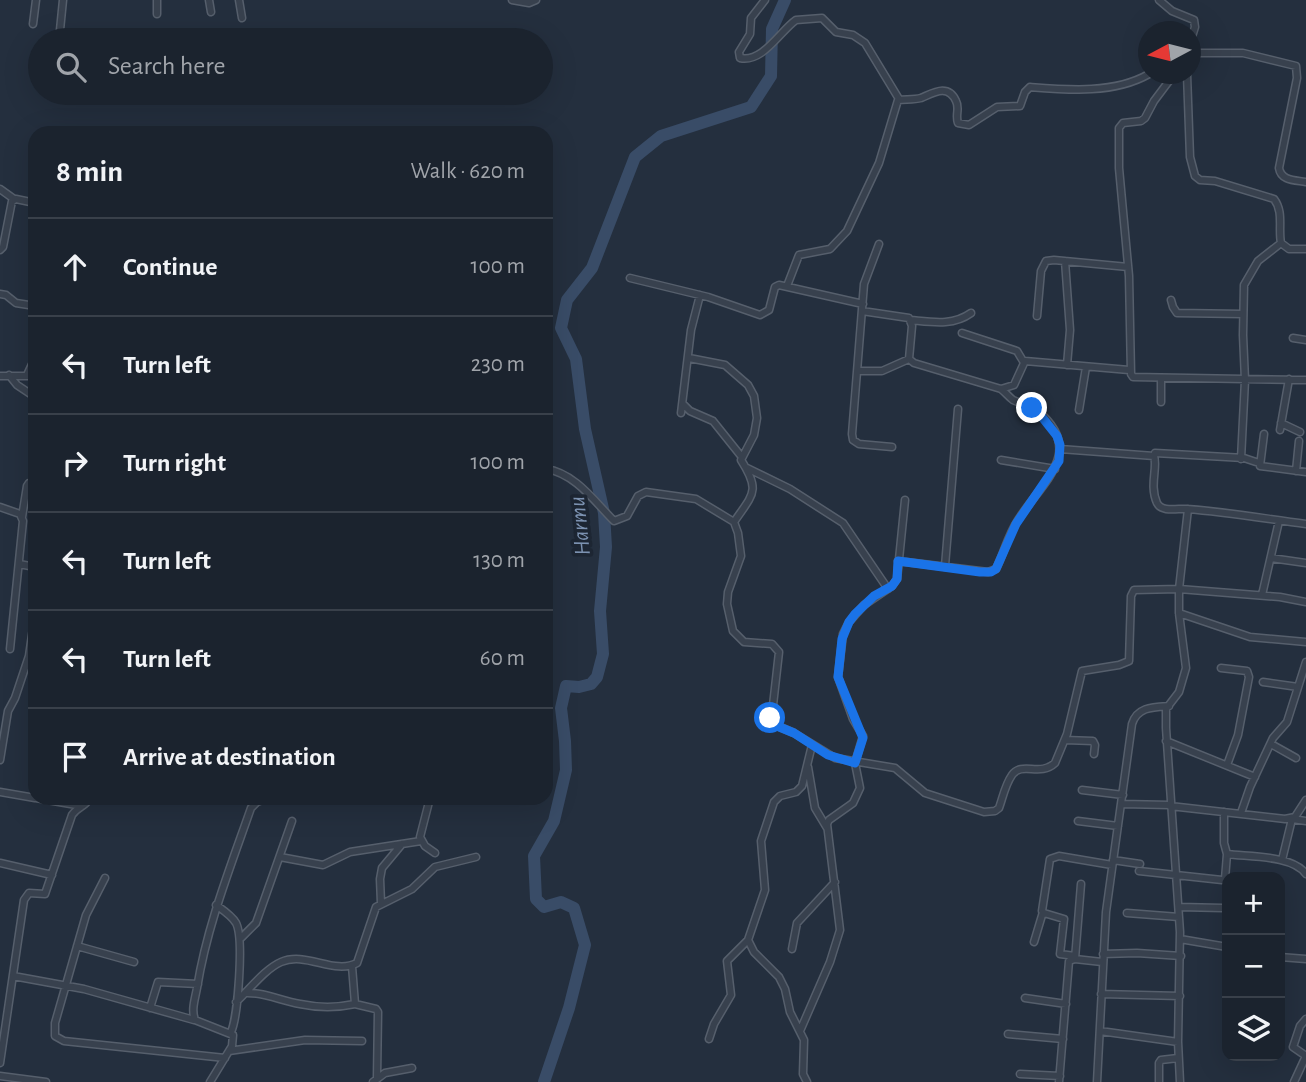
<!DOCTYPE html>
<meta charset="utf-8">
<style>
body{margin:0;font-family:"Alegreya Sans",sans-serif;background:#242b36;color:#f1f3f6}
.controls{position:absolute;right:21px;bottom:21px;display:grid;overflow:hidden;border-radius:14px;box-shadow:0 7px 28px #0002}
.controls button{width:63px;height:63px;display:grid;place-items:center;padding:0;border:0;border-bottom:2px solid #39404a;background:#1b232e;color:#f1f3f6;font:35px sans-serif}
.compass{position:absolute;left:1138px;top:21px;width:63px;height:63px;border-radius:50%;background:#1b232e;box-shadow:0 7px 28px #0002;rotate:263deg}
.stop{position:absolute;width:21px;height:21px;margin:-16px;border:5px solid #1a73e8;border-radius:50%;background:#fff}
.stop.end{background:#1a73e8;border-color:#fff;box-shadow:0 2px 7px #0008}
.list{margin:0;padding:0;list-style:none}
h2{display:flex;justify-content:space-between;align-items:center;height:91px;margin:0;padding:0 28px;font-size:30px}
h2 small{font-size:23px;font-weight:400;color:#a0a4aa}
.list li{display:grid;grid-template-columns:46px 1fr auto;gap:21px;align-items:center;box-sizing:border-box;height:98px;padding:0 28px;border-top:2px solid #39404a}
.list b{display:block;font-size:26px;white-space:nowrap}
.list em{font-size:23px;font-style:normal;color:#a0a4aa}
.icon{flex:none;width:38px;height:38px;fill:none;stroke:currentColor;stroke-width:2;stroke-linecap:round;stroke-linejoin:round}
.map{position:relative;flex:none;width:1306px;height:1082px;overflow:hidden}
.search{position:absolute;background:#1b232e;box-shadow:0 7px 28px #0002;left:28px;top:28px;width:525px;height:77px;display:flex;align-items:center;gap:18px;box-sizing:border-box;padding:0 24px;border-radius:38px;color:#a0a4aa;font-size:26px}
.panel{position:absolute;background:#1b232e;box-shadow:0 7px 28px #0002;left:28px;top:126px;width:525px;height:679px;border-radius:21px}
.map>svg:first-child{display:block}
</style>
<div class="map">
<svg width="1306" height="1082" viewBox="0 0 1306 1082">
<rect width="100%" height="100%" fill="#242f3e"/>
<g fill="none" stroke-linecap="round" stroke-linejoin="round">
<path stroke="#394c67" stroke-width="12" d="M544,1082L569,1008L585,945L574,908L561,902L544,907L536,899L534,856L554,821L566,770L565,741L561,708L566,686L579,687L591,684L597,677L603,654L600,611L606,547L604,513L585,429L576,359L561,328L567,300L592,268L635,157L661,136L751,107L771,76L772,29L785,0"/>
<defs>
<path id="minor" d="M209,0L211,12
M239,0L242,18
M512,0L529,3L536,0
M765,0L751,18L750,34L739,52L740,58C763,63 780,31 796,20L822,18L836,32L853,35L865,43L899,99
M1159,0L1172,11L1194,20L1195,27L1190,43
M157,14V0
M33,24L36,0
M59,40L63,0
M1190,53H1243L1296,66L1297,78L1279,168C1281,181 1295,180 1306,182
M1169,74V81L1154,101L1145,118L1141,121L1123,123L1119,128V168L1129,276L1131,374L1133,377L1306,380
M1187,74L1190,157L1195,176L1200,180L1215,181L1274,199C1284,212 1278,228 1281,243L1289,249H1306
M0,189L14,199
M879,244L864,284L852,434L853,440L859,444L892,447
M0,250L3,247L12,201L16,199L35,203
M1065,261L1070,330L1067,365
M630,278L708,297L760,315L769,310L775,287L779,285L863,304
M787,286L799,255L830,249L847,231L879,163L898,100C905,99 914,100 921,98C933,93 948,83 956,101C960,108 955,115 958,123L969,125L997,107L1020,106L1025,92L1030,87C1068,90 1114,94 1149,74
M0,294L6,295L16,303L35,306
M1171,300L1173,307L1177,313L1243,314
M862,311L909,318L912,326L909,359L914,363L1001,389L1014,385L1025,361L1129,370
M1037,316L1041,271L1046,261L1054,260L1128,267
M911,320C932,322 953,326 971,313
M962,333L1017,351L1023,361
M1293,338L1306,340
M689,358L725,365L748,385L754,396L757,418L754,435L741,460C761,491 753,494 734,522
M857,371H882L909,359
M9,375L17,385L35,397
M27,375L35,358
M0,376H35
M1161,378V402
M683,404L690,411L713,421L741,456
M1079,410L1086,367
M681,413L691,330L700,295
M1281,423L1300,432
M1280,430L1289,379
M1264,434L1260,466L1306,472
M1060,449L1154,456C1158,467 1149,485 1157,503C1162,513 1179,508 1187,509C1227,512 1267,519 1306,524
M1155,453L1244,458L1259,463
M1241,459L1245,380L1243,335L1244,285L1258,261L1281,243
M1001,460L1055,469
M747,468L790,489L843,523L888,589
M546,469C575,473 595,502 614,521L627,516L638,496L646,492L696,499L734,522L738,533L741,556L728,592L727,604L733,631L744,642L772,644L779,652L771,723L794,733L835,758L895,768L925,793L984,812L995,811L999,808C1003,797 1005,785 1012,775C1022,761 1040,777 1055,763L1067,734L1082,671L1119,665L1129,661L1131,596L1134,590L1179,589L1280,597L1306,602
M1296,471L1299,441
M0,507L20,514L23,521L10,649
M22,517L27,486L29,483L35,482
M1271,558L1306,563
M898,561L988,572L996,569C1004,553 1008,535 1018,520C1042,482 1086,452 1038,411C1031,405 1021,404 1013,400C1009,397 1005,392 1001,389
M19,564L35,567
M945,566L958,409
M1262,595L1279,521
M1179,613L1250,637L1306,642
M1221,668L1247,671L1249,677L1238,735L1227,765
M1263,682L1298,687
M1065,740L1093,741L1095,745L1094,754
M1166,741L1255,777
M1271,744L1296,758
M0,760L8,711L15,698L29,656L35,614
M808,767L815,808L827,828
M1082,790L1123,795
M0,792L35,798
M36,798L82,806
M430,798L420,837L425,846L435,853
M1122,804L1170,805
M1170,806L1285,819L1295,817L1306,800
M1224,812V843L1227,854C1249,857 1293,855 1306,874
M1241,813L1250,787L1273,738L1287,722L1306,662
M1078,821L1118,826
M280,857L323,865L350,852L421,841
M1113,860L1140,864
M1282,860L1292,819L1306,821
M0,863L52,875
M1139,871L1222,880L1225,879L1227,854
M105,878L86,915L55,1023V1036L64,1041L225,1058
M381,903L380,879L382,868L402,844
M216,905C223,910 232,916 236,923C244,938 238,1017 231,1032
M1179,907L1223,908
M1127,913L1179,917
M240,939L256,923L292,821
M1180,939L1227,947
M1034,942L1043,912
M77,946L134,962
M792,949L797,923L835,882
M1103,954L1137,953L1181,956
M1075,956L1060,954L1064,919L1044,913L1042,911L1050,859L1059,856L1112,865
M1280,957L1306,959
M1075,959L1081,884
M352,966L355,1004L376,1009L378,1012L377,1078
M13,976L84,989L194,1020
M245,993C265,992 281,1001 300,1004C319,1008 336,1008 355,1004
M1101,994L1180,996
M1025,998L1066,1004
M236,1002C250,989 265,969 281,962C306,951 334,975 357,963L376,907L412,889L435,867L476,857
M150,1008L158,982L198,984
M1306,1019L1300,1026L1293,1047L1306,1056
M800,1031L830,962L840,930L827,824L829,820L853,803L860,788L855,763L863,736L853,719L838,677L843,634L849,622L864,605L892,586L897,579L905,500
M1100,1031L1178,1042
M1008,1034L1063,1039
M709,1039L714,1024L731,995L727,961L748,940
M229,1051L305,1040L362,1041
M0,1063L24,900L29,893L45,894L72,815C77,807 85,807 90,798
M1020,1074L1060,1076
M0,1076L46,1082
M210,1082L232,1046L233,1035L195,1020C191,1010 195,999 197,988C207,926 230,868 251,808L257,802L267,798
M373,1082L385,1073L412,1068
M807,1082L803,1074L804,1040L790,1012L785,989L779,977L754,952L748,940L765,890L761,841L774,802L780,796L796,792L802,786L812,745
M1059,1082L1069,961L1075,959L1102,962
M1097,1082L1106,912L1132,724C1137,707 1153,707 1169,706
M1159,1082V1063L1161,1060L1178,1058
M1180,1082L1178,1042L1180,932L1166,728V709L1179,692L1186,668L1179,613V589L1188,509
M1294,1082L1306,1056"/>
</defs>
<use href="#minor" stroke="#565f6c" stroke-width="9"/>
<use href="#minor" stroke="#38414e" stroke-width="6"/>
</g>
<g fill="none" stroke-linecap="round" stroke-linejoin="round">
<path stroke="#1a73e8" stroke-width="9" d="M770,718L772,724L794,733L828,755L855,763L863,738L838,677L842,639L849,622L855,614L874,596L892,586L897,579L898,561L980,572H991L996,569L1016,524L1059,461L1060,445L1057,436L1038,412L1032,408"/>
</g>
<g text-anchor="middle" stroke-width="7" stroke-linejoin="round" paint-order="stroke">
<g font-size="23" font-style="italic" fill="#7c92b1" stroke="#1d2633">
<text transform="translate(579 526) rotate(-96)" y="8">Harmu</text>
</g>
</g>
</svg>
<div class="controls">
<button>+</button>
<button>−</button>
<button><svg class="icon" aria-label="layers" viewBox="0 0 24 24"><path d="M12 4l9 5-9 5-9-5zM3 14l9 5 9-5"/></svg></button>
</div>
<svg class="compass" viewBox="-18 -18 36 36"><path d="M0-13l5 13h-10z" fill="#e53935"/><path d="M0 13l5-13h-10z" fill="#a0a4aa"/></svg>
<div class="stop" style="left:770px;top:718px"></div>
<div class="stop end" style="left:1032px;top:408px"></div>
<div class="search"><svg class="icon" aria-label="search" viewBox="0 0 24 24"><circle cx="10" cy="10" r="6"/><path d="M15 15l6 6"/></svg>Search here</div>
<section class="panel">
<h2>8 min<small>Walk · 620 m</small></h2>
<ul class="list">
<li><svg class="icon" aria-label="ahead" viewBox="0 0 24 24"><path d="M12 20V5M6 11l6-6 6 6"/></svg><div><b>Continue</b></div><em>100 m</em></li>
<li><svg class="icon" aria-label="left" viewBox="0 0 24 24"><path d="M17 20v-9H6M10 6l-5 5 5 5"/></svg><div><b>Turn left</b></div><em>230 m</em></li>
<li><svg class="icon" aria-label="right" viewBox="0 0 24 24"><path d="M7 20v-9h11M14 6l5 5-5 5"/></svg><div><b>Turn right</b></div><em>100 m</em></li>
<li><svg class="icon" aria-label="left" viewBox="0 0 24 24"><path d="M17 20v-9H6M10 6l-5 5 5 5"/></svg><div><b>Turn left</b></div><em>130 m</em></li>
<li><svg class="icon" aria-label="left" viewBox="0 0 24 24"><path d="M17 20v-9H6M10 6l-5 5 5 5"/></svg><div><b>Turn left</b></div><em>60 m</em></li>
<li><svg class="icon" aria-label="arrive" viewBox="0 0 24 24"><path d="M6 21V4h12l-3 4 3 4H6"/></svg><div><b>Arrive at destination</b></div></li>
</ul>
</section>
</div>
